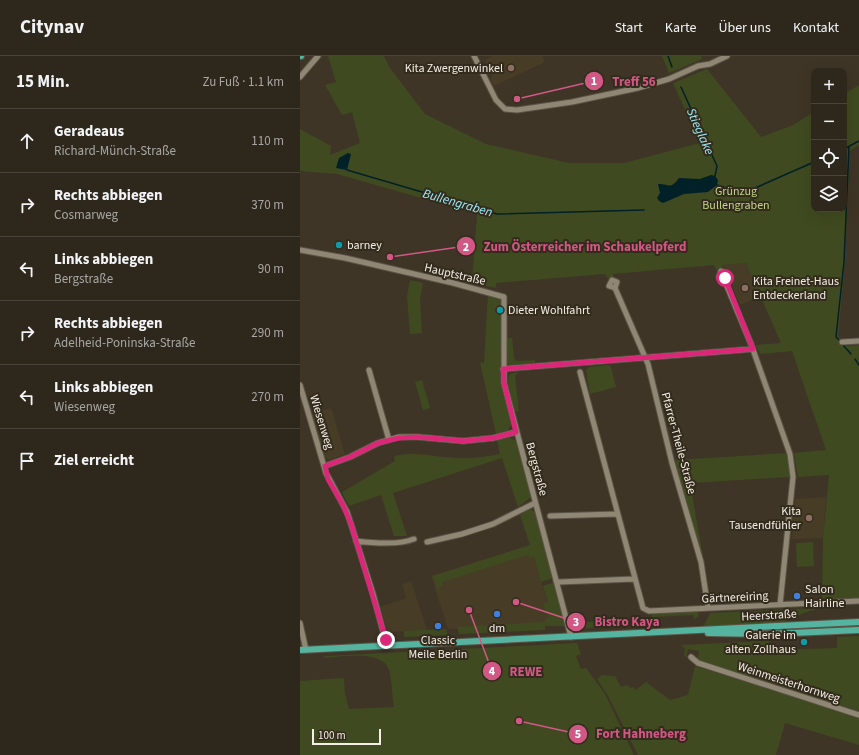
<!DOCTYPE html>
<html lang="de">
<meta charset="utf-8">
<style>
body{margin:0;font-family:"Source Sans 3",sans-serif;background:#363025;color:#f1f3f6}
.controls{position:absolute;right:12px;top:12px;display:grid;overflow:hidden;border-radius:8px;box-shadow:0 4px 16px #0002}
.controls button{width:36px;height:36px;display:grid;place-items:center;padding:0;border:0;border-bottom:1px solid #49443b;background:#2e281c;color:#f1f3f6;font:20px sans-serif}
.scale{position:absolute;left:12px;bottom:10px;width:69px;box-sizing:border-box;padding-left:4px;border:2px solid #f4eee5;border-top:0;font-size:11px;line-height:14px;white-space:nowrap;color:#f4eee5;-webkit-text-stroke:3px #332b1c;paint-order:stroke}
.stop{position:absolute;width:12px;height:12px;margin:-9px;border:3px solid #db2777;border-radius:50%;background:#fff}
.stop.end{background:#db2777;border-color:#fff;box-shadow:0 1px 4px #0008}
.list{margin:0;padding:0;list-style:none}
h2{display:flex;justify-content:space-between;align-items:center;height:52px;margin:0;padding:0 16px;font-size:17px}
h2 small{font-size:13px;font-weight:400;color:#a7a6a3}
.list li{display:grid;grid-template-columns:26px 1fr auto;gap:12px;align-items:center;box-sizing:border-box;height:64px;padding:0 16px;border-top:1px solid #49443b}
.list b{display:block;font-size:15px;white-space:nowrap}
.list p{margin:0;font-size:13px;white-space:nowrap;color:#a7a6a3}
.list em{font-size:13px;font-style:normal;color:#a7a6a3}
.icon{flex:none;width:22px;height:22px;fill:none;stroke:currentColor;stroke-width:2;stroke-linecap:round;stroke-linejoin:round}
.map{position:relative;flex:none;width:559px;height:699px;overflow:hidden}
header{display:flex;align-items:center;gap:24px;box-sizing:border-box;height:56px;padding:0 20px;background:#2e281c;border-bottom:1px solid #49443b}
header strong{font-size:19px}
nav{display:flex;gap:22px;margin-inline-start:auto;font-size:14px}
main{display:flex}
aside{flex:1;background:#2e281c}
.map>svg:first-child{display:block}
</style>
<header>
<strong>Citynav</strong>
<nav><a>Start</a><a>Karte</a><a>Über uns</a><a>Kontakt</a></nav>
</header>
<main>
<aside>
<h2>15 Min.<small>Zu Fuß · 1.1 km</small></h2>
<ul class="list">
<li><svg class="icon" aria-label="ahead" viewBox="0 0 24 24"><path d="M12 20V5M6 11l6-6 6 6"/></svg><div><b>Geradeaus</b><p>Richard-Münch-Straße</p></div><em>110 m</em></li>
<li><svg class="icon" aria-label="right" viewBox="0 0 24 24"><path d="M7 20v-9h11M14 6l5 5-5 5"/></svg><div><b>Rechts abbiegen</b><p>Cosmarweg</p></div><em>370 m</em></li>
<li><svg class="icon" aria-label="left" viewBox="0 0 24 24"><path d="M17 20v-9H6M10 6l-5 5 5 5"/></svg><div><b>Links abbiegen</b><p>Bergstraße</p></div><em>90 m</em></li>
<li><svg class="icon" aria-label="right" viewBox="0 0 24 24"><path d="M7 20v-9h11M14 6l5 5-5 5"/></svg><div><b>Rechts abbiegen</b><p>Adelheid-Poninska-Straße</p></div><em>290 m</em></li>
<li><svg class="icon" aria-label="left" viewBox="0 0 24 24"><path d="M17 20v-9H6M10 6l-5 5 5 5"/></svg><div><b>Links abbiegen</b><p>Wiesenweg</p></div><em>270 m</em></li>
<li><svg class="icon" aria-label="arrive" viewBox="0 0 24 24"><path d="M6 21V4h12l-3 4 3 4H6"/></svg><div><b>Ziel erreicht</b></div></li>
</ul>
</aside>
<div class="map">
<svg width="559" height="699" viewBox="0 0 559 699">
<rect width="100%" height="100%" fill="#3e3526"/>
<path fill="#473c26" d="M193,0H242L245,6L194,30L191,24L192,18L185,4Z
M446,207L461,240L440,249L429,223V216L422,209Z
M31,352L45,398L29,404L25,401L11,358Z
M526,441L523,482L492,483L495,443Z
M230,489L254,567L148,573L131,520Z
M111,525L127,574L88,576L80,551L106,542L102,529Z"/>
<path fill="#404a20" d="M28,0H84L90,12L125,58L186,88L269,107H324L400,87L373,27L407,13L461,81L493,69L514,56V153H544V38L559,29V89L550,95L545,205L538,280L545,290L559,289V543L522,544L523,482L529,419L498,421L494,397L526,394L492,295L460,298L456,289L481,287L446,207L422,209L423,212L417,215L414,209L313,218L314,221L308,223L305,218L196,227V232L172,227L177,158L37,118L0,115V73L31,90L30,99L60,87L52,56L42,59L25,29L36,26Z
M362,0H401L402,3L369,17Z
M110,224L123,227L120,244L122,277L110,278L107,240Z
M188,238L199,241L203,247L200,318L212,368L207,375L196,378L180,306L184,307Z
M207,282H212L214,302L217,305L235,304V307L208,309Z
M309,309L311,311L316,331L290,338L286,314L289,311Z
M218,316L215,320L219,355L215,356C212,345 204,328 210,318Z
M122,324L130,352L123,354L115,326Z
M209,381L216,385L231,441L218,451L202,402L93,437L107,480H94L81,439L49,450L42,436L95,405L94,400C115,395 134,401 156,402C171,403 185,401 200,398L197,384Z
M487,397L488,398L491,421L390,427L405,512L381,428L379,426L375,404Z
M230,453L236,457L253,522L241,526L234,501L229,502L227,499L142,526L143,529L138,532L141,544L133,520L230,489L220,459Z
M513,486L514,510L497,511L496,487Z
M252,527L254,528L265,570H245V574L159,578L157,571L245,566V563L249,562L248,557H245L244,548L248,546L243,530Z
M559,550L516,553L490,562L483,567L404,570L410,557Z
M399,555L398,561L394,563L393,559L354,561L353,565L350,564L353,557Z
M336,563L337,569L275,573L271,567Z
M146,573L148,579L104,581V575Z
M559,580V655L400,605L398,602L399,595L388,593L386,601L384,600L385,593L381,589L469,585L470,594L537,592V581Z
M277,587L281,598L276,600L281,613L286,612L305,638L334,699H0V625L44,622L45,638L49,653L94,651C92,639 92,625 89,614C83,593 39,601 23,602L26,600Z
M395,610L559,661V689L485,667L476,699H338L307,638L297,623L302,619L315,620L321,631L327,629L331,632L334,631L336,634L346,626L370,644L388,639Z"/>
<path fill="#002127" d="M48,97L51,98L47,114L36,112L39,102Z
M411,119L415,120L418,124L417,129L408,136L384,138L363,147L359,145L357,142L360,137L358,128C370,128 370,134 379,122L400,123Z"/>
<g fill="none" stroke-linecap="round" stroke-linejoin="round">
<path stroke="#002127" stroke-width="1.5" d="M368,0L372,11
M381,31L417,110L415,120
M544,93L559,85
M47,114L197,158L344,154
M417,129L424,131
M430,133L446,136L514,106
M540,285L536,281L544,206L549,91
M543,289L551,298
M555,303L559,309"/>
<defs>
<path id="minor" d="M174,0L196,44L205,53L217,54L272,46L338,32L369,23L398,10L410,8L427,0
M0,21L18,0
M0,194L45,202L153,227L204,241V327L271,581
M424,223L426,217L421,215L419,221L424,223L451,288L490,398L493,421L480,549
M315,232L317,226L312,224L309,230L315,232L348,308L372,407L401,506L408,552
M542,286L559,285
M203,313L453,293
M69,314L89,384
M280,316L343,552L349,555L559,545
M0,329L26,417L47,456L51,468L73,538L87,590
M25,410L50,401L78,387L99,381H118L163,385L193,382L216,376
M250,460L317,458
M56,485C72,487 99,489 114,483
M127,486L162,478L193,468L235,447
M256,525L259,526L334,523
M0,567L6,594
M391,601L398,607L559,659"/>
<path id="major" d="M0,0H1
M408,577L470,578L559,574
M0,594L559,566"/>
</defs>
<use href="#minor" stroke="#5a5346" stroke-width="7"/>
<use href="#major" stroke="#5a5346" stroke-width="8"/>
<use href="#minor" stroke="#908674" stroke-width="5"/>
<use href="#major" stroke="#55b49f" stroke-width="6"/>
</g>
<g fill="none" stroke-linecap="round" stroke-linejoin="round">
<path stroke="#db2777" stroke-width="5" d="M86,584L51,468L43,449L28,423L25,410L50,401L78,387L99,382L118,381L164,385L193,382L216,376L204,327L203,313L453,293L425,222"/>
</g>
<g fill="#8d6e63" stroke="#332b1c" stroke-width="1.5">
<circle cx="211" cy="12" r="4"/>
<circle cx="445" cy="232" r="4"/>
<circle cx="509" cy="462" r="4"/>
</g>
<g fill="#0f9aa8" stroke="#332b1c" stroke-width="1.5">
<circle cx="39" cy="189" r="4"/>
<circle cx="200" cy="254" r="4"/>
<circle cx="504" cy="586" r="4"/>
</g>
<g fill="#3f7fe0" stroke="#332b1c" stroke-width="1.5">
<circle cx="497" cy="540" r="4"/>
<circle cx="197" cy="558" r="4"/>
<circle cx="138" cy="570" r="4"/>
</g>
<g text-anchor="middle" stroke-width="4" stroke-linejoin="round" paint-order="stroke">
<g font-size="12" fill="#f4eee5" stroke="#332b1c" text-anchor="start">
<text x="203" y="16" text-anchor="end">Kita Zwergenwinkel</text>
<text x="47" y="193">barney</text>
<text x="453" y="229">Kita Freinet-Haus<tspan x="453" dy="14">Entdeckerland</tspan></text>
<text x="208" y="258">Dieter Wohlfahrt</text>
<text x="501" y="459" text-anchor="end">Kita<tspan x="501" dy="14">Tausendfühler</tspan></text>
<text x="505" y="537">Salon<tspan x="505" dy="14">Hairline</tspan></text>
<text x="197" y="576" text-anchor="middle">dm</text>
<text x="496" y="583" text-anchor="end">Galerie im<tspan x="496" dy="14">alten Zollhaus</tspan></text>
<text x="138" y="588" text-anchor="middle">Classic<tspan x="138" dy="14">Meile Berlin</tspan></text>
</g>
<g font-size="12" fill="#c0d48b" stroke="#332b1c">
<text x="436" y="139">Grünzug<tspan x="436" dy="14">Bullengraben</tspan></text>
</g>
<g font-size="12" fill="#f4eee5" stroke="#332b1c">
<text transform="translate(155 218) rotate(13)" y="4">Hauptstraße</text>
<text transform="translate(22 366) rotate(73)" y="4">Wiesenweg</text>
<text transform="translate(379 387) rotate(75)" y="4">Pfarrer-Theile-Straße</text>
<text transform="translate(237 413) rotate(75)" y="4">Bergstraße</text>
<text transform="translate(435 541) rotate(-3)" y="4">Gärtnereiring</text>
<text transform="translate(469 559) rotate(-3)" y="4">Heerstraße</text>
<text transform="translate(489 626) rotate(18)" y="4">Weinmeisterhornweg</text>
</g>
<g font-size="13" font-style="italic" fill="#9eedfb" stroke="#332b1c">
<text transform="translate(401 75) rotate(66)" y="5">Stieglake</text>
<text transform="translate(158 146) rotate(16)" y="5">Bullengraben</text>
</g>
</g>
<path fill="none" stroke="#d15884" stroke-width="1.5" d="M217 43L294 25M90 201L166 190M216 546L276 566M169 554L192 615M219 665L278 678"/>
<g fill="#d15884" stroke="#332b1c" stroke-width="1.5">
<circle cx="217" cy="43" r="4"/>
<circle cx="90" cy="201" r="4"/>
<circle cx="216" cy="546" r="4"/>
<circle cx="169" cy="554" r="4"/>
<circle cx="219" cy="665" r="4"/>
<circle cx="294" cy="25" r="10"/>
<circle cx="166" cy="190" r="10"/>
<circle cx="276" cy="566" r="10"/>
<circle cx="192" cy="615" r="10"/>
<circle cx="278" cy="678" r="10"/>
</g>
<g font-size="12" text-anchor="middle" font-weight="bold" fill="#fff">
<text x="294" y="29">1</text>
<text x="166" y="195">2</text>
<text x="276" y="570">3</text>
<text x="192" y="619">4</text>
<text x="278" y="682">5</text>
</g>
<g font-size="13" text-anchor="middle" font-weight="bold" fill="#d15884" stroke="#332b1c" stroke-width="4" stroke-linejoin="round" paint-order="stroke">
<text x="334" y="30">Treff 56</text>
<text x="285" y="195">Zum Österreicher im Schaukelpferd</text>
<text x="327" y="570">Bistro Kaya</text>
<text x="226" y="620">REWE</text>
<text x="341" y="682">Fort Hahneberg</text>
</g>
</svg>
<div class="controls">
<button>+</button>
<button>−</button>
<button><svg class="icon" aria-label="locate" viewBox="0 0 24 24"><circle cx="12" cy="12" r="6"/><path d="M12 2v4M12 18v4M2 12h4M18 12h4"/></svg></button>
<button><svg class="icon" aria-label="layers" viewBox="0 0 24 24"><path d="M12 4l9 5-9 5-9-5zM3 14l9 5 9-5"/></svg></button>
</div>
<div class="scale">100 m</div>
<div class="stop" style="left:425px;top:222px"></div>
<div class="stop end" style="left:86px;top:584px"></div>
</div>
</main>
